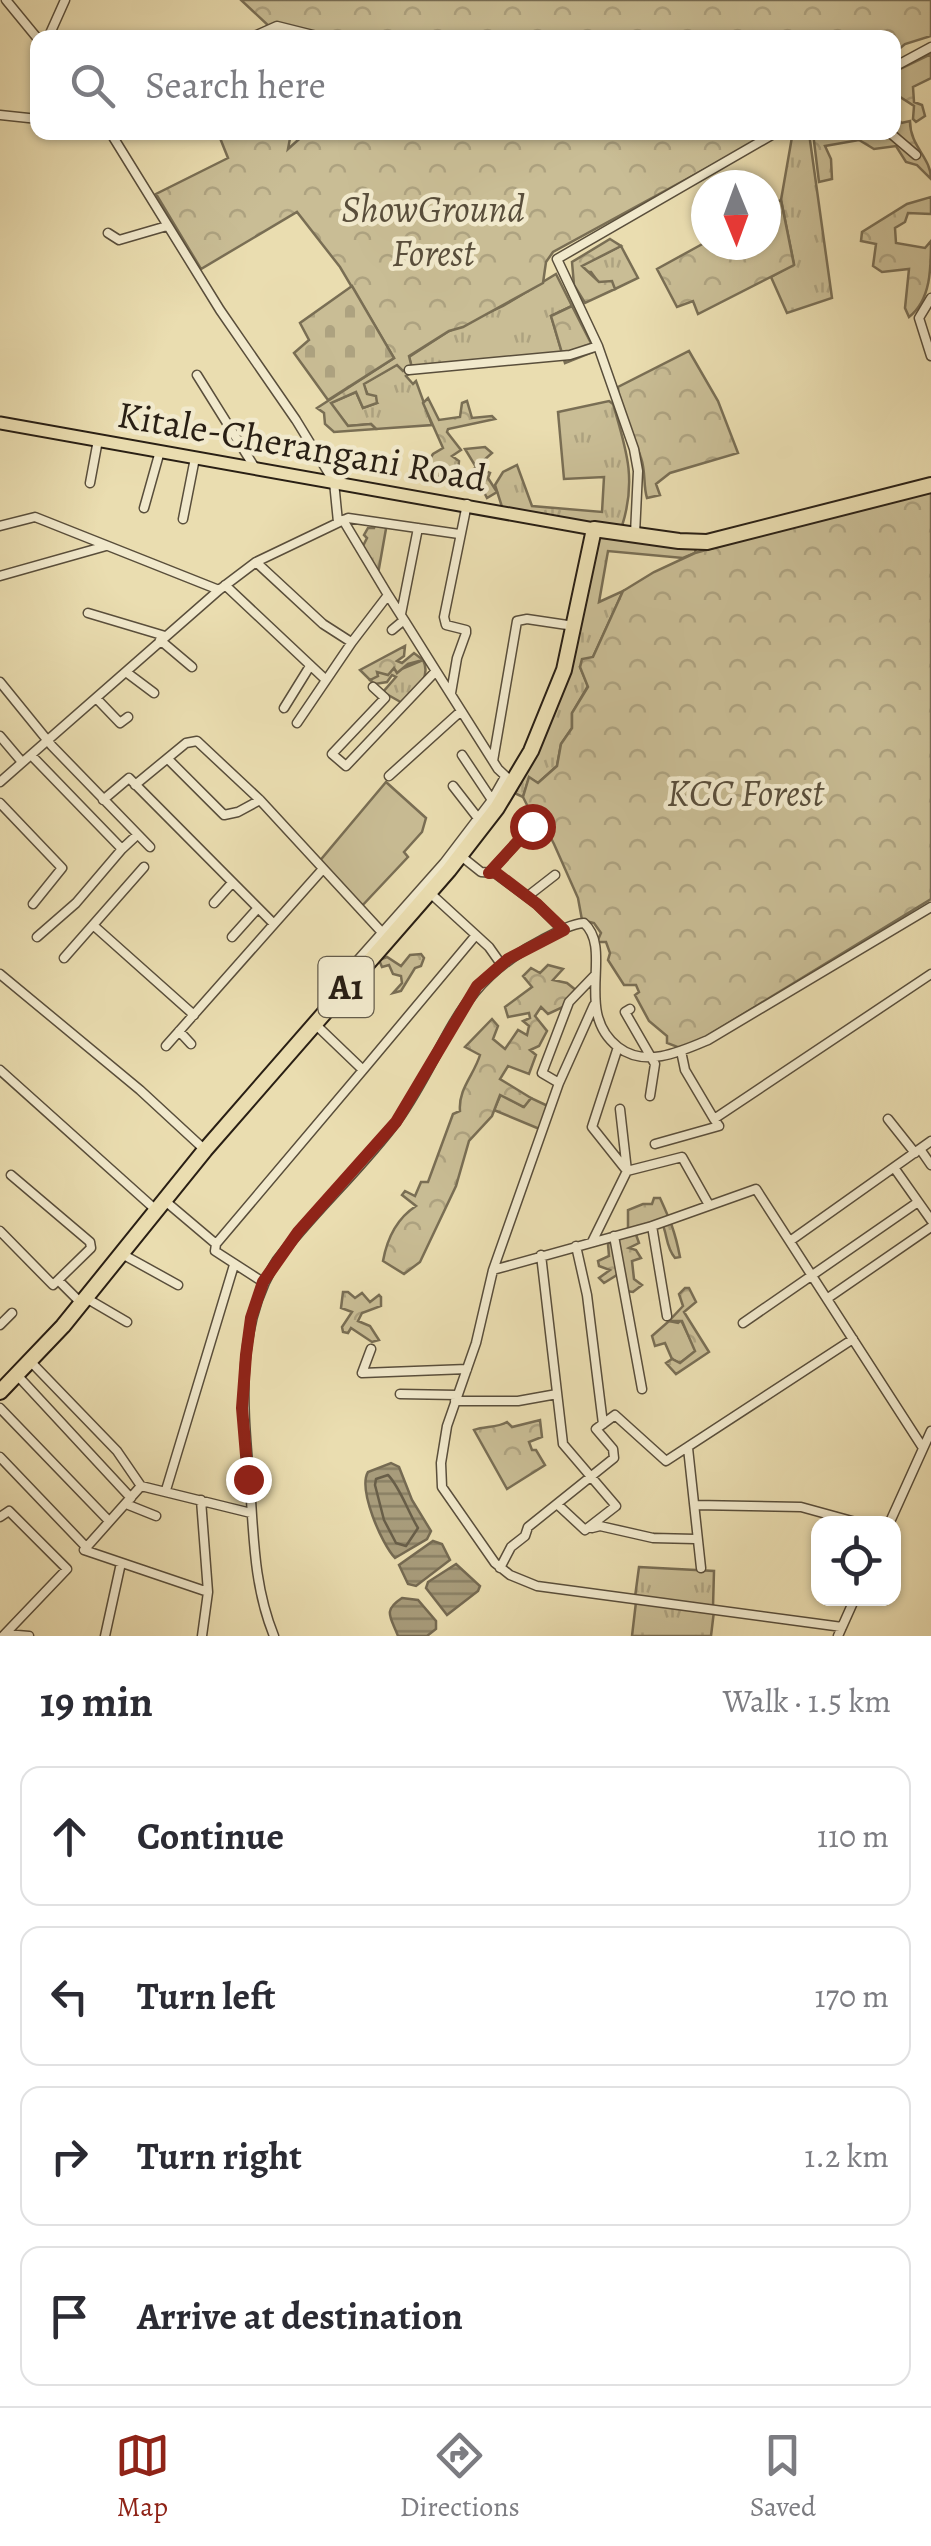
<!DOCTYPE html>
<meta charset="utf-8">
<style>
body{margin:0;font-family:Alegreya,serif;background:#f7f7f7;color:#2b2b33}
.controls{position:absolute;right:30px;bottom:30px;display:grid;overflow:hidden;border-radius:20px;box-shadow:0 2px 8px #0004}
.controls button{width:90px;height:90px;display:grid;place-items:center;padding:0;border:0;border-bottom:2px solid #e1e1e2;background:#fff;color:#2b2b33;font:50px sans-serif}
.compass{position:absolute;left:691px;top:170px;width:90px;height:90px;border-radius:50%;background:#fff;box-shadow:0 2px 8px #0004;rotate:179deg}
.stop{position:absolute;width:30px;height:30px;margin:-22px;border:8px solid #8f2418;border-radius:50%;background:#fff}
.stop.end{background:#8f2418;border-color:#fff;box-shadow:0 2px 10px #0008}
.list{margin:0;padding:0;list-style:none}
h2{display:flex;justify-content:space-between;align-items:center;height:130px;margin:0;padding:0 40px;font-size:42px}
h2 small{font-size:32px;font-weight:400;color:#7c7c81}
.list li{display:grid;grid-template-columns:65px 1fr auto;gap:30px;align-items:center;box-sizing:border-box;height:140px;margin:0 20px 20px;padding:0 20px;border:2px solid #e1e1e2;border-radius:20px}
.list b{display:block;font-size:38px;white-space:nowrap}
.list em{font-size:32px;font-style:normal;color:#7c7c81}
.icon{flex:none;width:55px;height:55px;fill:none;stroke:currentColor;stroke-width:2;stroke-linecap:round;stroke-linejoin:round}
.map{position:relative;flex:none;width:931px;height:1636px;overflow:hidden}
.search{position:absolute;background:#fff;box-shadow:0 2px 8px #0004;left:30px;right:30px;top:30px;height:110px;display:flex;align-items:center;gap:25px;box-sizing:border-box;padding:0 35px;border-radius:20px;color:#7c7c81;font-size:38px}
.sheet{height:770px;background:#fff}
nav{display:flex;justify-content:space-around;align-items:center;box-sizing:border-box;height:140px;border-top:2px solid #e1e1e2;background:#fff;font-size:28px;color:#7c7c81}
nav a{display:grid;justify-items:center;gap:5px}
nav .on{color:#8f2418}
.map>svg:first-child{display:block}
</style>
<div class="map">
<svg width="931" height="1636" viewBox="0 0 931 1636">
<defs>
<pattern id="grass-tufts" width="24" height="20" patternUnits="userSpaceOnUse" patternTransform="scale(2.5)"><rect width="24" height="20" fill="#c9bd95"/><path d="M3 7l-1-3M5 7V3M7 7l1-3M15 17l-1-3M17 17v-4M19 17l1-3" fill="none" stroke="#ada280"/></pattern>
<pattern id="forest-crowns" width="20" height="18" patternUnits="userSpaceOnUse" patternTransform="scale(2.5)"><rect width="20" height="18" fill="#c9bd95"/><path d="M2 6a3 3 0 1 1 6 0M12 15a3 3 0 1 1 6 0" fill="none" stroke="#ada280"/></pattern>
<pattern id="cemetery-stones" width="16" height="16" patternUnits="userSpaceOnUse" patternTransform="scale(2.5)"><rect width="16" height="16" fill="#c9bd95"/><path d="M2 7V4a2 2 0 0 1 4 0v3zM10 15v-3a2 2 0 0 1 4 0v3z" fill="#ada280"/></pattern>
<pattern id="water-rules" width="6" height="5" patternUnits="userSpaceOnUse" patternTransform="scale(2.5)"><rect width="6" height="5" fill="#a89c7b"/><path d="M0 2.5h6" fill="none" stroke="#897f64"/></pattern>
</defs>
<rect width="100%" height="100%" fill="#eaddb0"/>
<filter id="stains"><feTurbulence type="fractalNoise" baseFrequency=".002" numOctaves="4"/><feColorMatrix values="0 0 0 0 .2 0 0 0 0 .09 0 0 0 0 .02 0 0 0 .5 -.17"/></filter>
<radialGradient id="worn" r=".72"><stop offset=".6" stop-color="#630" stop-opacity="0"/><stop offset="1" stop-color="#630" stop-opacity=".3"/></radialGradient>
<path fill="url(#grass-tufts)" stroke="#796e54" stroke-width="2.5" d="M798,133H809L832,298L787,313L771,277L794,264L781,200L792,137Z
M621,246L638,278L615,289L611,282L599,283L591,272H585L581,266Z
M556,274L572,306L551,316L562,353L412,368L409,357L449,331L503,306Z
M398,364L409,374L406,376L413,384L416,381L432,425L376,429L371,424L348,426L330,403L356,392L363,408L377,403L368,395L363,384Z
M609,401L613,404C626,449 637,479 622,526L550,518L502,507L495,485L503,472L517,465L532,506L602,512L604,477L564,479L558,412Z
M376,522L387,523L378,574L362,548L367,538L364,535L368,528H374Z
M597,534L696,547L695,553L683,558L608,551L599,602L623,591L593,657L580,667L588,686L572,713V728L561,744L557,766L538,783L529,778L523,797L512,792L556,709L575,647Z
M423,660C432,678 415,691 404,704L383,692L396,677L392,675L387,682L375,684L370,680L376,672L404,668Z
M501,1094L523,1107L531,1098L550,1107L542,1130L494,1110Z
M681,1320L696,1351L680,1363L672,1359L665,1343L655,1346L652,1336L669,1321L678,1323Z
M639,1567L714,1571L713,1607L635,1597Z
M636,1602L714,1611L711,1636H632Z"/>
<path fill="url(#forest-crowns)" stroke="#796e54" stroke-width="2.5" d="M241,0H931V36L905,44L894,53V38L265,37L271,28Z
M931,54V78L913,87L914,102L922,105L925,116L916,122L913,119L914,106L894,93V72Z
M896,113L901,123L910,121C910,147 931,157 931,179L917,165L906,162L896,146L874,149L859,140L825,146L831,159L832,179L819,182L813,133L894,132Z
M307,132L771,133L553,252L546,262L543,283L463,327L449,331L409,356L412,368L403,371L397,365L364,384L367,394L376,396L377,403L363,408L356,392L331,403L348,426L371,424L376,429L334,432L325,424L324,413L317,408L394,358L340,267L297,212L201,269L156,194L228,158L218,133H291L288,149Z
M931,197V214L908,213L905,222L895,228L896,243L925,248L931,241C931,268 931,300 909,317L905,308L909,269L882,272L873,266L876,244L861,241L862,232L907,204Z
M781,200L794,265L698,314L693,301L677,307L657,269L706,242V245H766V208Z
M610,239L621,246L582,266L599,282L612,281L615,289L585,303L574,285L572,262Z
M572,306L595,351L565,363L551,316Z
M689,351L718,401L738,453L670,473L656,484L660,495L647,498C643,486 646,472 641,458C634,434 618,413 618,387Z
M428,398L439,420L460,417L462,403L467,401L472,418L492,416L495,419L448,429L447,432L461,450L452,456L459,461L458,471L452,477L440,478L424,468L433,454L443,448L423,403Z
M485,447L492,453L484,460L483,470L490,473L488,478L497,492L487,498L473,470L476,467L465,449Z
M931,488V899L704,1038L680,1048L667,1043V1036L649,1021L635,995L639,992L636,985H624L608,960L610,953L606,942H597L601,933L594,923L582,920L578,898L554,844L544,825L534,819L523,797L529,777L538,783L557,766L561,744L572,728V713L588,687L580,667L582,659L593,657L623,591L654,572L695,553Z
M405,646L404,656L397,661L402,663L414,653L423,660L408,664L397,673L394,668L388,675L377,672L378,676L370,680L360,670Z
M421,954L424,958L421,966L415,968L401,991L393,993L402,983L401,976L393,974L389,965L382,967L379,960L387,957L401,966L410,955Z
M548,965L563,969L553,980L567,983L577,991L563,1007L548,1014L541,1007L535,1016L547,1031L539,1046L530,1050L536,1055L529,1074L508,1066L500,1079L531,1098L524,1107L500,1095L492,1116L469,1141L456,1186L420,1262L404,1274L383,1261C387,1239 396,1219 416,1206L402,1195L405,1191L415,1196L421,1182H428L453,1114L460,1111C458,1089 474,1075 480,1055L465,1047L492,1019L498,1026L493,1039L505,1049L518,1030L527,1035L529,1026L523,1021L530,1018L529,1013L508,1017L505,1007L532,987L523,976L531,968L540,973Z
M654,1198H660C670,1220 675,1231 680,1257L675,1258C665,1246 668,1234 661,1221L635,1232L639,1243L629,1248L636,1250L641,1258L632,1261L634,1279L642,1285L633,1292L626,1291L617,1275L604,1283L599,1278L610,1270L599,1266L598,1261L609,1256L608,1244L628,1229V1210L643,1204H652Z
M685,1288H689L696,1302L684,1312L709,1352L676,1374L666,1363L672,1359L680,1363L695,1351L682,1321H669L683,1306L679,1294Z
M343,1292H348L355,1298L362,1293L370,1302L379,1295L381,1297V1306L362,1313L358,1321L370,1326L379,1340L372,1342L351,1328L348,1333L343,1332L342,1327L352,1312L341,1308Z
M540,1420L542,1437L529,1442L532,1450H536L545,1465L507,1489L474,1430C485,1426 497,1428 507,1422L512,1427Z"/>
<path fill="url(#cemetery-stones)" stroke="#796e54" stroke-width="2.5" d="M352,286L394,358L328,400L294,353L309,340L300,323Z"/>
<path fill="#c9bd95" stroke="#796e54" stroke-width="2.5" d="M386,782L426,818L422,832L404,852L408,857L360,908L318,863Z"/>
<path fill="url(#water-rules)" stroke="#756a52" stroke-width="2.5" d="M391,1463L399,1467L412,1500L431,1531L427,1539L395,1558C381,1543 358,1489 368,1472Z
M433,1541L442,1544L450,1560L416,1586L408,1584L399,1565Z
M456,1564L480,1586L478,1591L447,1615L426,1588L428,1582Z
M402,1598L418,1600L436,1621V1629L427,1636H398C391,1617 382,1611 402,1598Z"/>
<g fill="none" stroke-linecap="round" stroke-linejoin="round">
<path stroke="#685e48" stroke-width="2.5" d="M388,1475C400,1487 408,1512 418,1528L406,1546L396,1543L384,1520L375,1485L376,1479Z"/>
<defs>
<path id="minor" d="M6,0L38,39
M48,38L65,0
M250,38L277,26L325,38
M894,67L931,47
M0,115L38,119
M110,132L220,310L296,420L334,482L338,522
M889,132L916,155
M108,233L119,240L167,226
M931,298L919,318L931,356
M409,370L570,355L598,346
M197,375L255,468
M90,483L98,440
M144,508L160,451
M183,519L195,458
M343,520L388,595
M0,526L35,517L219,590
M635,534L638,471L634,449L598,346L557,259L777,132
M256,562L323,624L351,642
M0,576L106,546
M225,585L326,680
M88,613L165,636
M401,614L418,528
M404,620L436,671
M160,640L192,667
M126,672L154,693
M0,682L52,746L150,847
M373,687L385,698L332,754L346,766L436,671L498,769L512,782
M451,693L457,658L466,633V630L446,625L444,617L467,504
M96,698L120,723L128,717
M284,708L310,666
M297,723L352,642L388,595L404,620L392,630
M0,736L22,762
M31,755L122,849L137,835
M462,755L492,800L505,777
M168,759L224,815L238,812L260,800
M493,761L517,621L527,619L574,626
M389,776L461,711
M0,782L219,590L256,562L348,518L459,534
M135,785L186,743L197,741L260,800L389,940
M453,786L481,822
M103,800L129,778L274,924L166,1046
M0,803L62,868L33,904
M461,856L481,872L495,873L537,904L563,930
M144,867L93,925L194,1015
M489,873L532,826
M429,892L489,947L501,964
M528,896L555,875
M214,903L232,883
M274,924L322,870
M37,937L76,903L122,849
M232,937L258,908
M64,958L93,925
M0,974L140,1090L205,1150
M342,978L444,863L492,800
M630,1009L625,1012L655,1064L650,1096
M179,1031L191,1044
M618,1047L592,1127L627,1171
M681,1051L685,1070L714,1119
M0,1070L156,1210
M363,1070L476,935
M559,1083L542,1073L569,1002L595,975
M888,1119L915,1153
M655,1144L719,1126L714,1119L931,974
M920,1149L931,1165
M895,1169L931,1220
M627,1171L682,1157L709,1205
M164,1200L216,1244L215,1251L263,1282
M652,1226L667,1316
M0,1231L53,1285L91,1248L90,1242L11,1175
M614,1236L642,1389
M790,1241L931,1141
M592,1242L627,1171L620,1109
M216,1244L363,1070L314,1023
M576,1246L587,1295L603,1424
M122,1254L178,1285
M541,1255L563,1444L616,1506L585,1530L557,1504
M493,1270L559,1083L594,1005
M59,1281L81,1303
M86,1298L127,1322
M828,1298L931,1227
M743,1323L918,1202
M0,1325L12,1313
M371,1349L362,1373L467,1369
M31,1362L117,1451L141,1486L251,1513
M17,1375L131,1498
M400,1394L457,1395
M455,1401H518L557,1394
M0,1408L109,1521
M688,1448L701,1568
M0,1457L87,1548
M141,1486L84,1550L208,1592L202,1636
M166,1490L234,1265
M201,1500L208,1592
M126,1504L156,1516
M695,1505L801,1507L863,1524
M0,1517L9,1511L67,1569L3,1636
M889,1524L931,1431
M592,1528L600,1526L653,1538L695,1539
M500,1568L511,1547L525,1536L528,1527L614,1458L613,1449L596,1429L615,1415L666,1461L853,1339
M842,1627L537,1586L510,1575L495,1563L442,1487L441,1463L447,1426L476,1343L493,1270L652,1226L756,1189L923,1448
M6,1634L29,1636
M105,1636L121,1563
M274,1636C256,1592 254,1547 251,1500C245,1419 231,1333 277,1260C314,1211 361,1170 397,1121C450,1046 452,986 542,940C555,933 570,924 584,923C614,950 573,1012 618,1047C645,1068 680,1052 708,1040L931,907
M838,1636L855,1598"/>
<path id="major" d="M0,423L594,529"/>
<path id="highway" d="M0,1392L63,1326L205,1150L449,870L497,808L531,751L564,670L594,529L679,541L707,542L931,485"/>
</defs>
<use href="#minor" stroke="#594e3b" stroke-width="11"/>
<use href="#major" stroke="#291f14" stroke-width="15"/>
<use href="#highway" stroke="#291f14" stroke-width="18"/>
<use href="#minor" stroke="#f1e9cc" stroke-width="8"/>
<use href="#major" stroke="#eaddb0" stroke-width="11"/>
<use href="#highway" stroke="#eaddb0" stroke-width="14"/>
</g>
<g fill="none" stroke-linecap="round" stroke-linejoin="round">
<path stroke="#8f2418" stroke-width="12" d="M248,1479L242,1408L246,1355L251,1318L263,1282L298,1232L396,1122L477,986L508,959L564,930L537,904L495,872L489,873L532,826"/>
</g>
<g text-anchor="middle" stroke-width="9" stroke-linejoin="round" paint-order="stroke">
<rect fill="#f1e9cc" stroke="#655c4b" stroke-width="2.5" x="318.5" y="957" width="55" height="60" rx="8"/>
<g font-size="35" font-weight="bold" fill="#291f14">
<text x="346" y="999">A1</text>
</g>
<g font-size="38" font-style="italic" fill="#594e3b" stroke="#f1e9cc">
<text x="433" y="222">ShowGround<tspan x="433" dy="44">Forest</tspan></text>
<text x="745" y="806">KCC Forest</text>
</g>
<g font-size="38" fill="#291f14" stroke="#f1e9cc">
<text transform="translate(302 446) rotate(10)" y="13">Kitale-Cherangani Road</text>
</g>
</g>
<rect width="100%" height="100%" filter="url(#stains)"/>
<rect width="100%" height="100%" fill="url(#worn)"/>
</svg>
<div class="controls">
<button><svg class="icon" aria-label="locate" viewBox="0 0 24 24"><circle cx="12" cy="12" r="6"/><path d="M12 2v4M12 18v4M2 12h4M18 12h4"/></svg></button>
</div>
<svg class="compass" viewBox="-18 -18 36 36"><path d="M0-13l5 13h-10z" fill="#e53935"/><path d="M0 13l5-13h-10z" fill="#7c7c81"/></svg>
<div class="stop" style="left:532px;top:826px"></div>
<div class="stop end" style="left:248px;top:1479px"></div>
<div class="search"><svg class="icon" aria-label="search" viewBox="0 0 24 24"><circle cx="10" cy="10" r="6"/><path d="M15 15l6 6"/></svg>Search here</div>
</div>
<section class="sheet">
<h2>19 min<small>Walk · 1.5 km</small></h2>
<ul class="list">
<li><svg class="icon" aria-label="ahead" viewBox="0 0 24 24"><path d="M12 20V5M6 11l6-6 6 6"/></svg><div><b>Continue</b></div><em>110 m</em></li>
<li><svg class="icon" aria-label="left" viewBox="0 0 24 24"><path d="M17 20v-9H6M10 6l-5 5 5 5"/></svg><div><b>Turn left</b></div><em>170 m</em></li>
<li><svg class="icon" aria-label="right" viewBox="0 0 24 24"><path d="M7 20v-9h11M14 6l5 5-5 5"/></svg><div><b>Turn right</b></div><em>1.2 km</em></li>
<li><svg class="icon" aria-label="arrive" viewBox="0 0 24 24"><path d="M6 21V4h12l-3 4 3 4H6"/></svg><div><b>Arrive at destination</b></div></li>
</ul>
</section>
<nav>
<a class="on"><svg class="icon" aria-label="map" viewBox="0 0 24 24"><path d="M3 6l6-2 6 2 6-2v14l-6 2-6-2-6 2zM9 4v14M15 6v14"/></svg>Map</a>
<a><svg class="icon" aria-label="directions" viewBox="0 0 24 24"><path d="M12 3l9 9-9 9-9-9zM9 14v-3h6M13 9l2 2-2 2"/></svg>Directions</a>
<a><svg class="icon" aria-label="saved" viewBox="0 0 24 24"><path d="M7 4h10v16l-5-4-5 4z"/></svg>Saved</a>
</nav>
